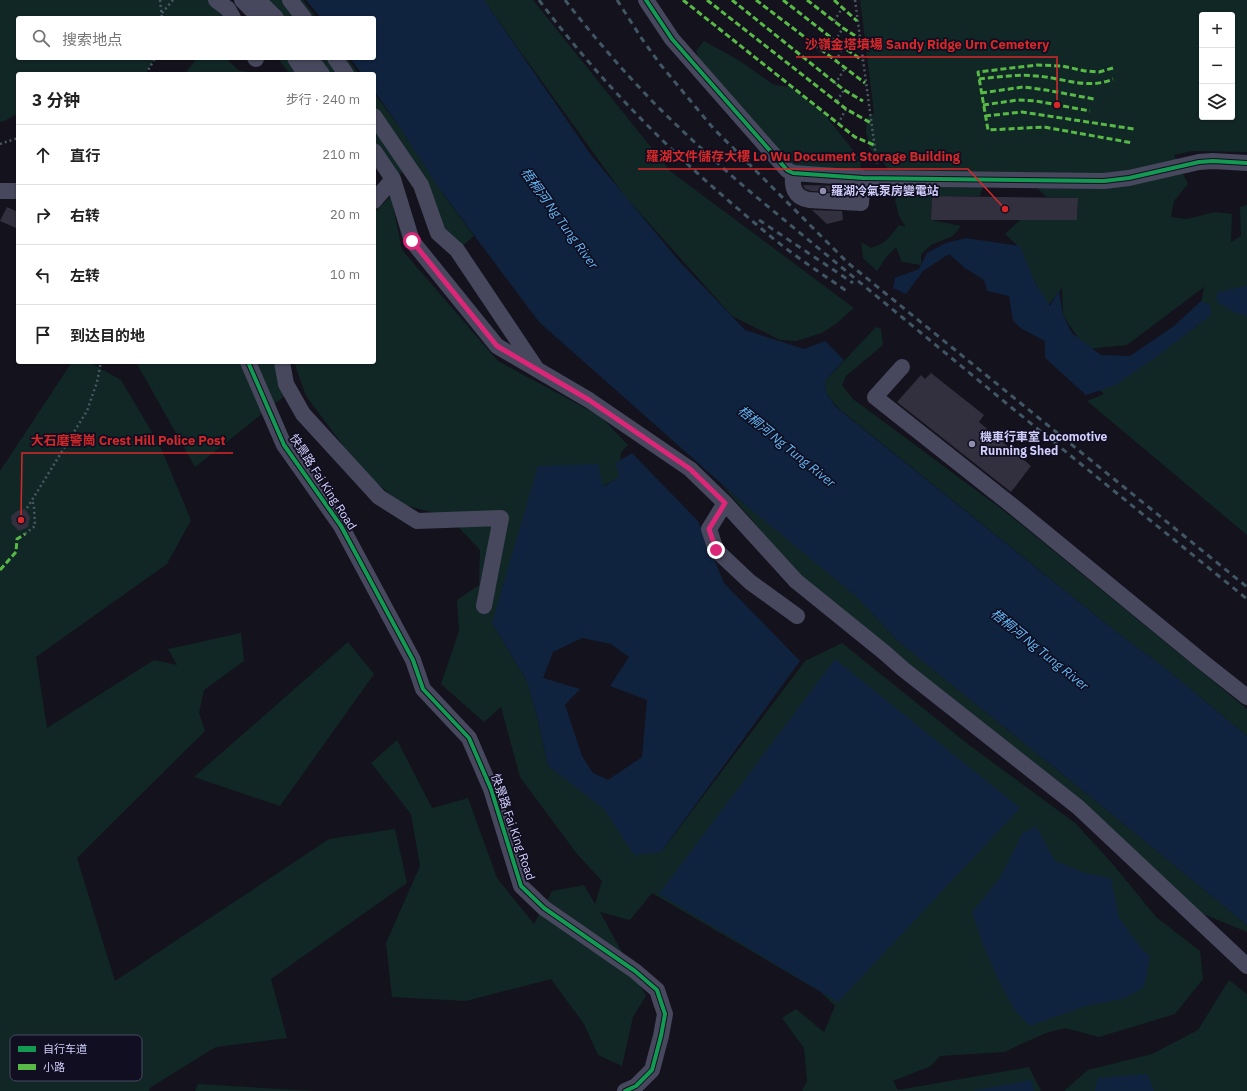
<!DOCTYPE html>
<html lang="zh">
<meta charset="utf-8">
<style>
body{margin:0;font-family:"IBM Plex Sans","Noto Sans SC",sans-serif;background:#f6f6f6;color:#222}
.controls{position:absolute;right:12px;top:12px;display:grid;overflow:hidden;border-radius:4px;box-shadow:0 1px 3px #0004}
.controls button{width:36px;height:36px;display:grid;place-items:center;padding:0;border:0;border-bottom:1px solid #e0e0e0;background:#fff;color:#222;font:20px sans-serif}
.stop{position:absolute;width:12px;height:12px;margin:-9px;border:3px solid #db2777;border-radius:50%;background:#fff}
.stop.end{background:#db2777;border-color:#fff;box-shadow:0 1px 4px #0008}
.list{margin:0;padding:0;list-style:none}
h2{display:flex;justify-content:space-between;align-items:center;height:52px;margin:0;padding:0 16px;font-size:17px}
h2 small{font-size:13px;font-weight:400;color:#767676}
.list li{display:grid;grid-template-columns:26px 1fr auto;gap:12px;align-items:center;box-sizing:border-box;height:60px;padding:0 16px;border-top:1px solid #e0e0e0}
.list b{display:block;font-size:15px;white-space:nowrap}
.list em{font-size:13px;font-style:normal;color:#767676}
.icon{flex:none;width:22px;height:22px;fill:none;stroke:currentColor;stroke-width:2;stroke-linecap:round;stroke-linejoin:round}
.map{position:relative;flex:none;width:1247px;height:1091px;overflow:hidden}
.search{position:absolute;background:#fff;box-shadow:0 1px 3px #0004;left:16px;top:16px;width:360px;height:44px;display:flex;align-items:center;gap:10px;box-sizing:border-box;padding:0 14px;border-radius:4px;color:#767676;font-size:15px}
.panel{position:absolute;background:#fff;box-shadow:0 1px 3px #0004;left:16px;top:72px;width:360px;height:292px;border-radius:4px}
.map>svg:first-child{display:block}
</style>
<div class="map">
<svg width="1247" height="1091" viewBox="0 0 1247 1091">
<rect width="100%" height="100%" fill="#14121c"/>
<path fill="#112726" fill-rule="evenodd" d="M0,0H211L227,18H18V58H155L145,74H18V114L2,122L0,121Z
M265,0H303L317,18H284Z
M484,0H533L670,171L854,308L837,323L822,333L796,341L780,340L732,316L624,195L517,47Z
M860,0H1247V152L1193,151L1174,155L1188,184L1174,201L1171,217L1187,219L1215,212L1232,214L1231,242L1241,236L1240,207L1247,205V535L1087,401L1104,394L1075,369L1144,365L1197,326L1204,287L1127,345L1086,349L1063,316L1062,288L1047,307L1017,245L1005,234L1020,220H1077L1078,198L1046,197L1032,182L985,179L980,196H932L931,220L961,226L953,236L931,245L921,254V265L902,262L896,247L887,256L877,271L863,258L861,242L871,248C886,244 890,236 899,225L906,227L899,216L895,200L900,190L884,163L870,149L866,132L867,118L874,113ZM1202,15H1232V117H1202Z
M704,41L740,61L774,85L791,87L822,111L860,159L861,170L799,167L789,162L708,81L696,51Z
M193,58H226L238,70L260,74H184L195,61Z
M277,58H288L299,74H290Z
M316,58H347L359,74H327Z
M374,93L402,130L445,197L474,236L459,249L438,233L374,113Z
M374,116L410,169L397,175L374,141Z
M391,196L402,250L498,361L600,416L628,445L621,452L619,477L602,487L492,623L527,681L537,716L548,766L661,852L805,661L842,643L969,745L1075,823L1111,862L1156,917L1200,951L1203,979L1175,1014L1099,1037L1065,1028L1046,1033L1004,1052L940,1056L931,1066L893,1081L898,1090L1029,1067L1041,1091H802L807,1081L804,1048L782,1018L796,1009L824,1032L835,1006L821,992L652,893L630,920L600,912L646,996L633,1017L622,1066L598,1055L584,1024L551,979L466,1001L392,997L386,943L420,866L411,814L371,763L397,740L432,808L468,798L497,878L534,924L552,891L584,885L595,904L602,881L577,854L520,777L501,707L484,722L441,684L459,631L457,600L479,585L480,550L449,517L401,504L360,468L306,396L294,362H374V213Z
M876,327L881,329L883,345L846,376L842,385L853,399L1007,513L1247,709V736L1165,668L1119,634L838,408L826,393L825,381Z
M72,362H89L121,380L160,446L191,520L167,564L36,657L47,728L154,660L177,665L168,649L241,633L244,661L204,690L199,713L205,731L77,858L115,981L329,839L395,829L407,883L271,979L287,1038L216,1047L151,1087L149,1091H0V471Z
M136,362H283L291,391L195,467Z
M721,484L857,597L898,641L1108,811L1247,925V932L1184,906L801,577Z
M348,642L374,674L280,806L194,777Z
M1229,980L1247,994V1091H1064L1088,1070L1152,1054L1198,1030Z
M198,1084L314,1091H195Z"/>
<path fill="#0f233f" fill-rule="evenodd" d="M306,0H484L591,155L680,262L745,330L804,349L825,341L844,360L825,381L826,393L836,407L1119,634L1165,668L1247,736V925L1108,811L898,641L857,597L750,509L539,322L441,191L397,123L374,91V74H362L350,58H374V18H321Z
M966,238L1020,246L1035,283L1050,306L1059,290L1063,316L1072,333L1101,355L1130,356L1174,326L1201,301L1210,305L1211,315L1159,355L1114,386L1086,395L1045,358V341L1022,329L1013,321L1009,296L987,291L984,280L965,268L949,254L923,271L906,294L893,288L895,278L919,269L927,253L946,243Z
M1247,286V316L1235,313L1217,302V293L1227,290Z
M632,453L698,521L724,583L800,661L661,852L634,855L604,809L548,766L537,716L527,681L492,623L538,466L598,464L603,487L619,477L616,463ZM582,638L611,644L629,657L610,686L647,700L642,757L608,780L593,773L582,756L565,705L580,689L543,678L553,652Z
M835,659L1020,808L838,1002L659,894Z
M1036,826L1055,861L1085,873L1111,878L1119,918L1142,949L1150,957L1144,987L1126,998L1085,1006L1030,1026L1015,1011L998,979L983,945L972,912L1000,878L1022,834Z
M1147,1074L1154,1091H1095L1098,1078Z
M1032,1080L1034,1091H971Z"/>
<path fill="#32303e" d="M803,185L844,186V193L811,191L805,189Z
M932,196L1078,198L1077,220H931Z
M7,207L18,212V229L0,221Z
M812,210L842,211L843,220L827,224Z
M931,373L984,415L979,422L1031,466L1011,492L897,402L921,375L925,379Z
M25,509L30,517L28,527L19,531L12,524L11,516L17,511Z"/>
<g fill="none" stroke-linecap="round" stroke-linejoin="round">
<path stroke="#4a5863" stroke-width="2.5" stroke-dasharray="2 3" stroke-linecap="butt" d="M160,0L162,18
M855,0L877,164
M835,1L836,0
M162,13L173,0
M834,21L843,7
M835,41L843,28
M836,61L843,47
M146,74L155,58
M835,84L845,68
M837,101L844,90
M838,124L846,109
M0,144L18,138
M27,508L87,411L97,382L101,362
M25,534L35,526L34,506L32,500"/>
<path stroke="#47475d" stroke-width="16" d="M216,0L228,9L233,18
M242,0L260,18
M258,0L276,18
M290,0L304,18
M646,0L672,39L787,170L793,173L863,178L1104,181L1129,178L1199,162L1213,161L1247,163
M255,58L256,59
M295,58L305,74
M310,58L322,74
M335,58L346,74
M374,116L421,185L438,233L457,250L536,368
M374,151L393,179L412,241L497,346L589,400L690,469L725,503L709,529L716,550L750,582L797,616
M793,173C792,186 793,197 809,200L861,203L863,178
M0,191H18
M374,201L393,179
M248,362L284,445L341,526L413,660L423,689L469,738L491,789L521,886L544,908L635,971L657,990L665,1014L661,1036L652,1070L636,1086L625,1091
M282,362L286,384L303,414L379,497L417,521L501,518L484,606
M902,367L875,397L1014,507L1204,663L1247,697
M725,503L796,581L885,653L903,669L1078,807L1247,966"/>
<path stroke="#415664" stroke-width="3" stroke-dasharray="6 5" stroke-linecap="butt" d="M539,0C595,75 659,141 730,202C749,218 768,235 788,250C808,265 828,278 848,292
M565,0C593,36 623,71 655,104C687,136 720,166 754,195L1012,408L1247,599
M617,0L642,39L660,64L713,128L848,263L1247,587
M759,220L853,283"/>
<path stroke="#58b947" stroke-width="3" stroke-dasharray="6 3" stroke-linecap="butt" d="M683,0L855,137L874,145
M707,0L846,109L871,123
M732,0L844,90L863,101
M756,0L865,83
M783,0L843,47L862,60
M807,0L843,28L860,39
M834,0L857,21
M1113,68L1099,72L1085,71L1062,66L1037,65L978,72L988,130L1044,127L1133,143
M979,79C998,77 1018,74 1037,76C1063,78 1088,90 1113,79
M981,93L1023,87L1046,90L1094,99
M983,105L1018,100L1036,101L1090,111
M985,116L1022,112L1134,129
M0,570L16,552L17,539L25,534"/>
<defs>
<path id="cycleway" d="M646,0L672,39L787,170L793,173L863,178L1104,181L1129,178L1199,162L1213,161L1247,163
M248,362L284,445L341,526L413,660L423,689L469,738L491,789L521,886L544,908L635,971L657,990L665,1014L661,1036L652,1070L636,1086L625,1091"/>
</defs>
<use href="#cycleway" stroke="#100e20" stroke-width="6"/>
<use href="#cycleway" stroke="#139951" stroke-width="4"/>
</g>
<g fill="none" stroke-linecap="round" stroke-linejoin="round">
<path stroke="#db2777" stroke-width="5" d="M412,241L497,346L589,400L690,469L725,503L709,529L716,550"/>
</g>
<g fill="#908dae" stroke="#100e20" stroke-width="1.5">
<circle cx="823" cy="191" r="4"/>
<circle cx="972" cy="444" r="4"/>
</g>
<g text-anchor="middle" stroke-width="3.5" stroke-linejoin="round" paint-order="stroke">
<g font-size="12" font-weight="bold" fill="#d2cffd" stroke="#100e20" text-anchor="start">
<text x="831" y="195">羅湖冷氣泵房變電站</text>
<text x="980" y="441">機車行車室 Locomotive<tspan x="980" dy="14">Running Shed</tspan></text>
</g>
<g font-size="12" fill="#d2cffd" stroke="#100e20">
<text transform="translate(323 482) rotate(57)" y="4">快景路 Fai King Road</text>
<text transform="translate(513 827) rotate(71)" y="4">快景路 Fai King Road</text>
</g>
<g font-size="13" font-style="italic" fill="#62b9f8" stroke="#100e20">
<text transform="translate(560 218) rotate(54)" y="5">梧桐河 Ng Tung River</text>
<text transform="translate(787 446) rotate(39)" y="5">梧桐河 Ng Tung River</text>
<text transform="translate(1040 649) rotate(39)" y="5">梧桐河 Ng Tung River</text>
</g>
</g>
<rect x="10" y="1035" width="132" height="46" rx="6" fill="#100e20" stroke="#4a4862" stroke-width="1"/>
<rect x="18" y="1046" width="18" height="6" fill="#139951"/>
<rect x="18" y="1064" width="18" height="6" fill="#58b947"/>
<g font-size="11" fill="#d2cffd">
<text x="43" y="1053">自行车道</text>
<text x="43" y="1071">小路</text>
</g>
<path fill="none" stroke="#d62828" stroke-width="1.5" d="M1057 105L1057 57H796M1005 209L968 169H638M21 520L22 453H233"/>
<g fill="#d62828" stroke="#100e20" stroke-width="1.5">
<circle cx="1057" cy="105" r="4"/>
<circle cx="1005" cy="209" r="4"/>
<circle cx="21" cy="520" r="4"/>
</g>
<g font-size="13" text-anchor="middle" font-weight="bold" fill="#d62828" stroke="#100e20" stroke-width="3.5" stroke-linejoin="round" paint-order="stroke">
<text x="927" y="49">沙嶺金塔墳場 Sandy Ridge Urn Cemetery</text>
<text x="803" y="161">羅湖文件儲存大樓 Lo Wu Document Storage Building</text>
<text x="128" y="445">大石磨警崗 Crest Hill Police Post</text>
</g>
</svg>
<div class="controls">
<button>+</button>
<button>−</button>
<button><svg class="icon" aria-label="layers" viewBox="0 0 24 24"><path d="M12 4l9 5-9 5-9-5zM3 14l9 5 9-5"/></svg></button>
</div>
<div class="stop" style="left:412px;top:241px"></div>
<div class="stop end" style="left:716px;top:550px"></div>
<div class="search"><svg class="icon" aria-label="search" viewBox="0 0 24 24"><circle cx="10" cy="10" r="6"/><path d="M15 15l6 6"/></svg>搜索地点</div>
<section class="panel">
<h2>3 分钟<small>步行 · 240 m</small></h2>
<ul class="list">
<li><svg class="icon" aria-label="ahead" viewBox="0 0 24 24"><path d="M12 20V5M6 11l6-6 6 6"/></svg><div><b>直行</b></div><em>210 m</em></li>
<li><svg class="icon" aria-label="right" viewBox="0 0 24 24"><path d="M7 20v-9h11M14 6l5 5-5 5"/></svg><div><b>右转</b></div><em>20 m</em></li>
<li><svg class="icon" aria-label="left" viewBox="0 0 24 24"><path d="M17 20v-9H6M10 6l-5 5 5 5"/></svg><div><b>左转</b></div><em>10 m</em></li>
<li><svg class="icon" aria-label="arrive" viewBox="0 0 24 24"><path d="M6 21V4h12l-3 4 3 4H6"/></svg><div><b>到达目的地</b></div></li>
</ul>
</section>
</div>
